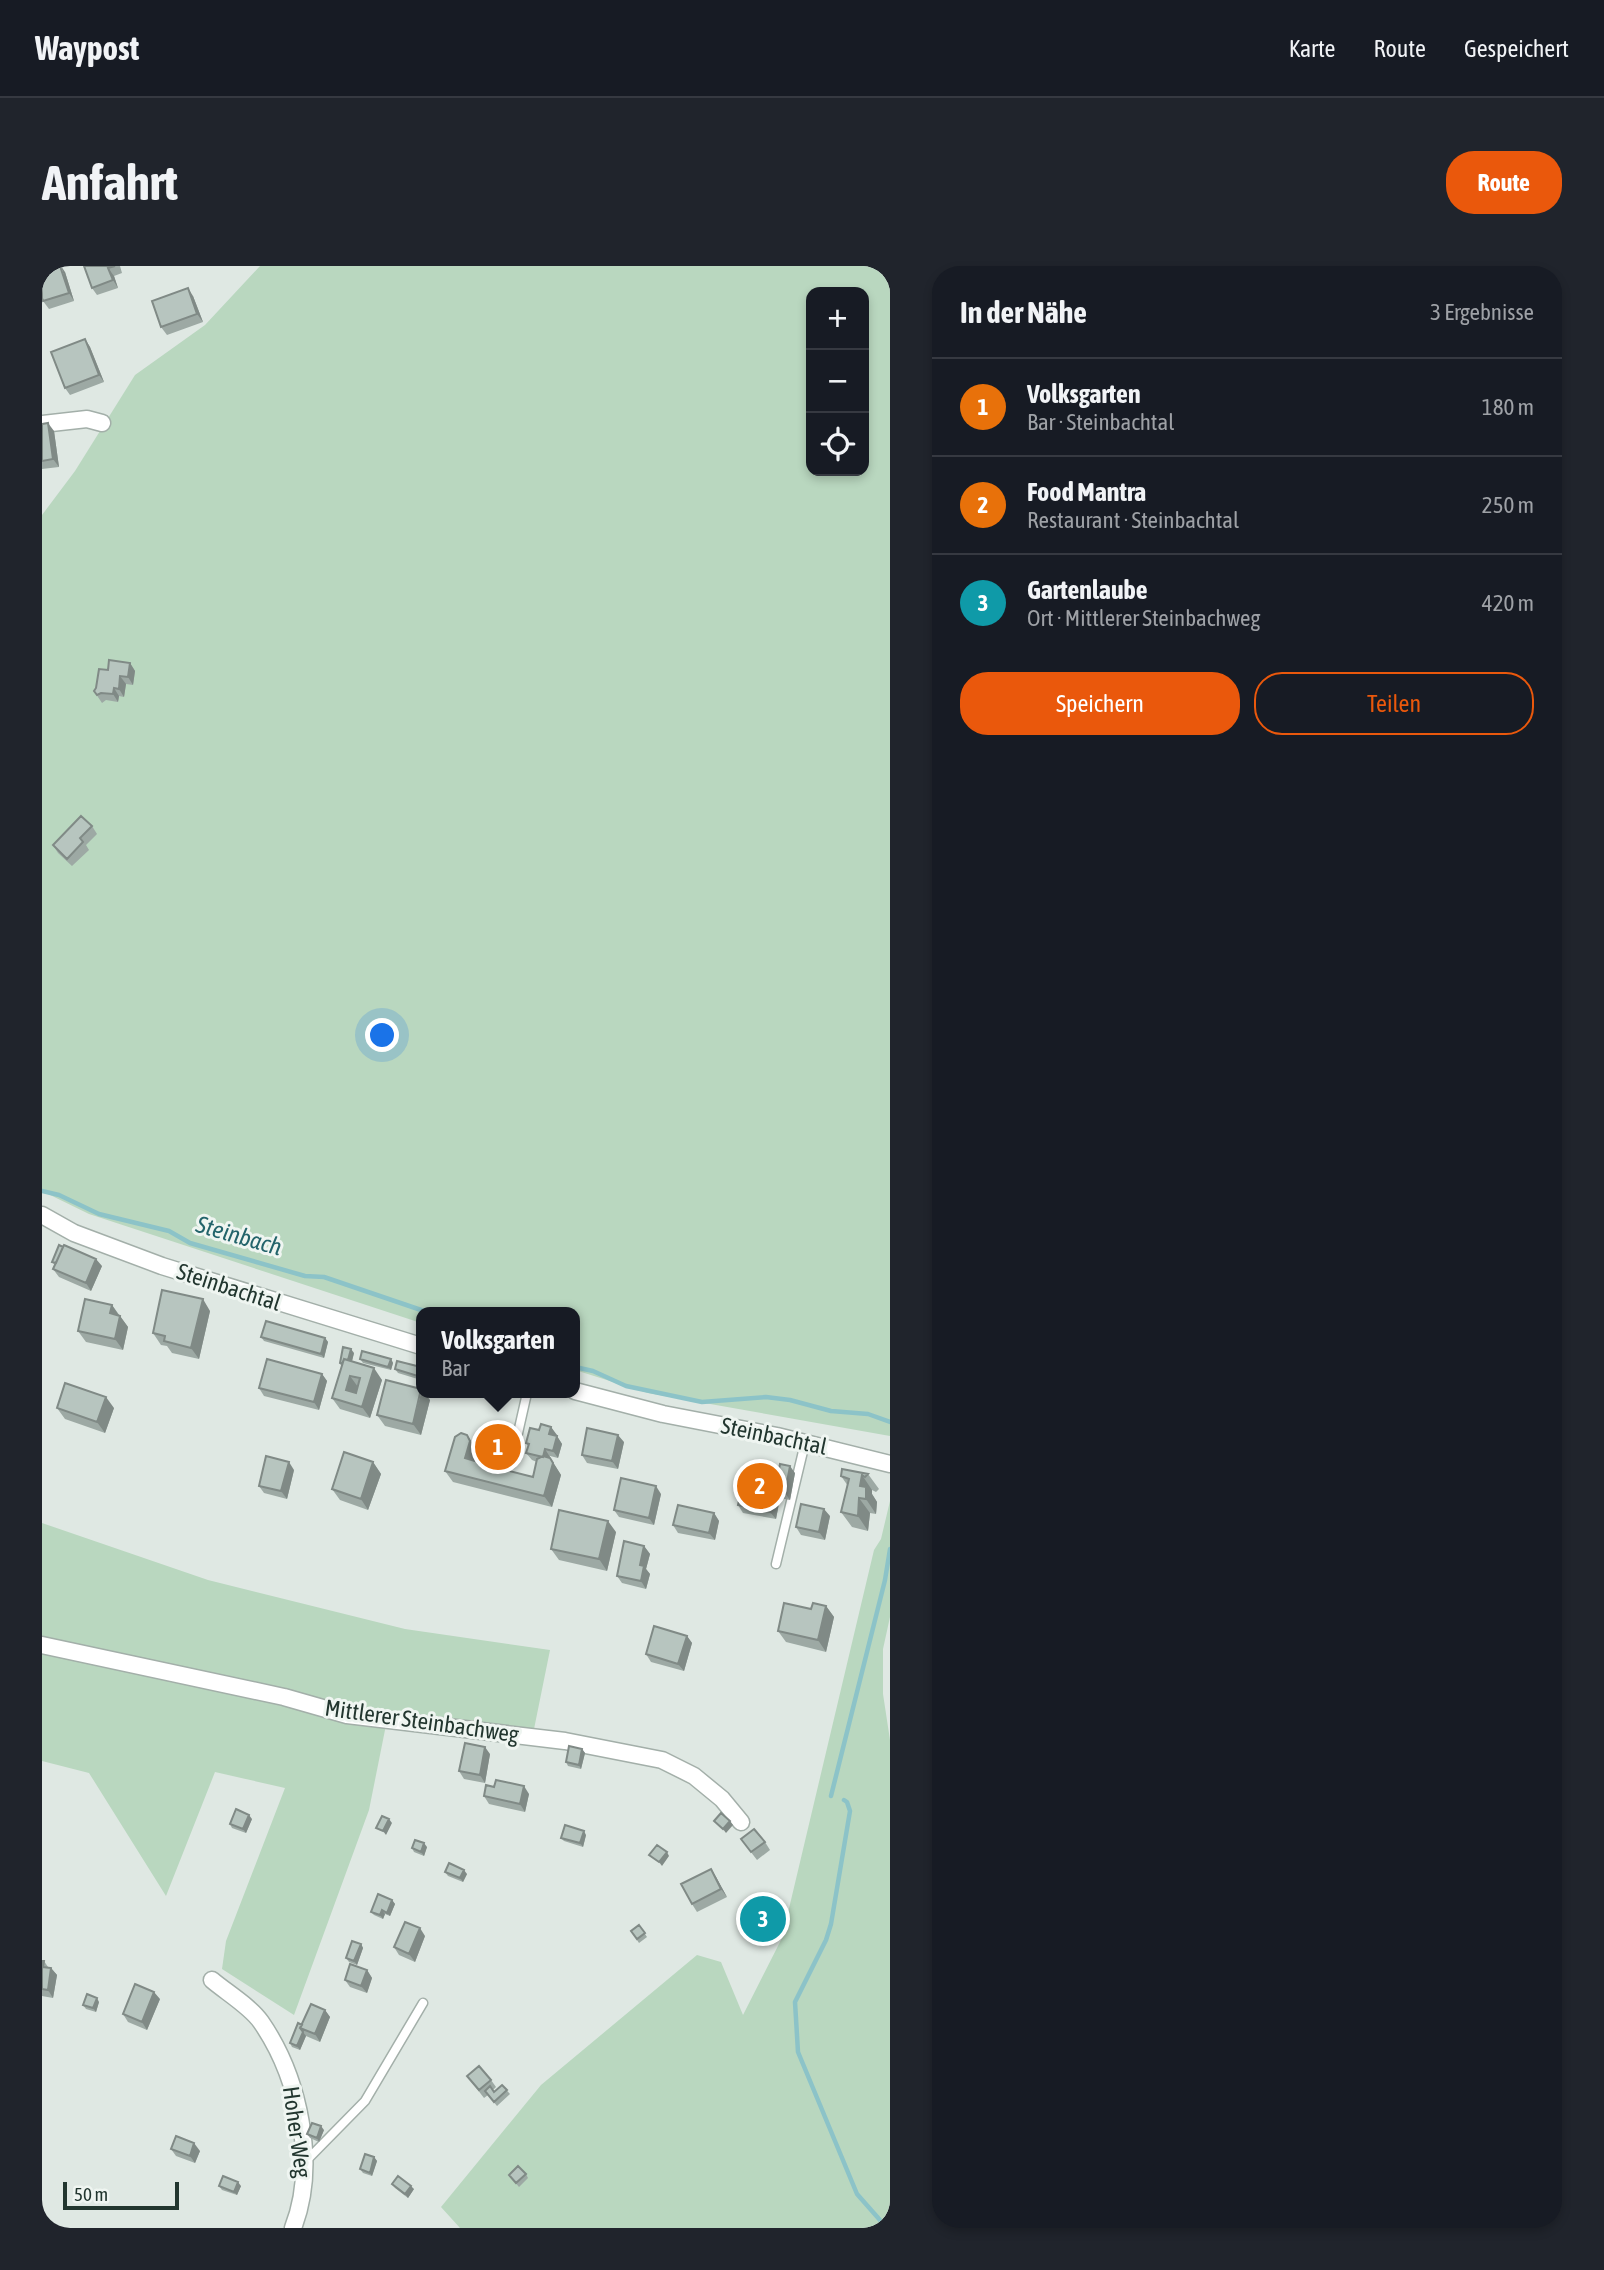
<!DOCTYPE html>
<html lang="de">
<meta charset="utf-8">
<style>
body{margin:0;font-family:"Asap Condensed",sans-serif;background:#20242c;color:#f1f3f6}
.controls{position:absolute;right:21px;top:21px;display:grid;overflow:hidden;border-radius:14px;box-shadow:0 4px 10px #0003}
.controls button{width:63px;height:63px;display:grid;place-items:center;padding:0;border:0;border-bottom:2px solid #363941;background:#171b24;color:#f1f3f6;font:35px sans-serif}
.scale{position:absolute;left:21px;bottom:18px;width:116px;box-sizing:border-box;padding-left:7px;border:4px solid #22362f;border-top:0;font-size:19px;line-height:24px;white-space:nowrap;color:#22362f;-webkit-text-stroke:5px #eff5f1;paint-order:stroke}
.you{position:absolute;left:341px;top:770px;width:24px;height:24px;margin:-18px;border:5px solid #fff;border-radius:50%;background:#1a73e8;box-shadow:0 0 0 10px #1a73e833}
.badge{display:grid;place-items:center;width:46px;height:46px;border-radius:50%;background:#ea580c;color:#fff;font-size:23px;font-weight:700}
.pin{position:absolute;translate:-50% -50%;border:4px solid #fff;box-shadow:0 2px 7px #0006}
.popup{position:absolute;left:374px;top:1041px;width:164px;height:91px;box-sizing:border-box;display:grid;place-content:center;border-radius:14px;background:#171b24;filter:drop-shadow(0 2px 5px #0005);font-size:23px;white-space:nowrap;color:#9ea1a6}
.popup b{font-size:26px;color:#f1f3f6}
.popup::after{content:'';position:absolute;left:50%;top:100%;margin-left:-14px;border:14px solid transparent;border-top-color:#171b24}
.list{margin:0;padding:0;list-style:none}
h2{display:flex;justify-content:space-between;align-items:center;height:91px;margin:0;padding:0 28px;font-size:30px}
h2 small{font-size:23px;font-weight:400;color:#9ea1a6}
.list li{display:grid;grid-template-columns:46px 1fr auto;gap:21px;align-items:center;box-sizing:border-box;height:98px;padding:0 28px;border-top:2px solid #363941}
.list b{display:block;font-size:26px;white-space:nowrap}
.list p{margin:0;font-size:23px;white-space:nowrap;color:#9ea1a6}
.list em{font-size:23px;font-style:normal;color:#9ea1a6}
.actions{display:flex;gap:14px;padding:21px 28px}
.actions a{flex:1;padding:16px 0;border:2px solid #ea580c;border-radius:28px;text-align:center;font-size:24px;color:#ea580c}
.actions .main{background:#ea580c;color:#fff}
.icon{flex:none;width:38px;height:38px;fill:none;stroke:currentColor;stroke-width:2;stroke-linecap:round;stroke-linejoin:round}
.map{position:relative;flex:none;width:848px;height:1962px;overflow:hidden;border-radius:28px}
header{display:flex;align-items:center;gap:42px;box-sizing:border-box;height:98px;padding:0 35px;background:#171b24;border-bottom:2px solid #363941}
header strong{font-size:33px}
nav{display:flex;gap:38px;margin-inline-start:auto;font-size:24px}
.intro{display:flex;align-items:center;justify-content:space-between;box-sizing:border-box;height:168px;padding:0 42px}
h1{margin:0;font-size:49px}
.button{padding:18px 32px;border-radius:28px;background:#ea580c;color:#fff;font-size:24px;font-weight:700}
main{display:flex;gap:42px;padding:0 42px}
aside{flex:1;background:#171b24;border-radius:28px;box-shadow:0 4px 10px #0003}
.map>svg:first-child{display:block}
</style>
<header>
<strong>Waypost</strong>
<nav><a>Karte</a><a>Route</a><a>Gespeichert</a></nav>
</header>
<div class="intro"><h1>Anfahrt</h1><a class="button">Route</a></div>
<main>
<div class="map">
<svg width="848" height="1962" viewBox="0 0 848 1962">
<rect width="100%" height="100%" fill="#dfe8e3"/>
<path fill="#b9d7bf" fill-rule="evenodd" d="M218,0H848V1170L606,1127L533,1104V1046H379V1057L47,948L0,925V249L33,205L93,109L163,59ZM769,26H822V205H769Z
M848,1235V1351L841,1383V1428L848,1474V1962H418L399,1941L499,1819L655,1689L679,1696L701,1749L740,1672L832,1284L839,1273Z
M0,1257L166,1314L363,1363L508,1384L491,1468L344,1459L327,1544L252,1749L180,1703L184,1675L243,1522L173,1506L124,1630L47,1507L0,1495Z"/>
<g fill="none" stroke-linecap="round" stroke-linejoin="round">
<path stroke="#8cc3c8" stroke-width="4.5" d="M0,925L17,929L57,948L127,965L148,977L263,1010L282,1011L385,1046
M533,1101L551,1105L584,1120L660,1136L724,1131L748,1134L789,1145L826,1148L848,1156
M789,1530L843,1314L848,1283
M802,1534L805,1536L808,1545L789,1658L784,1674L753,1736L756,1786L815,1928L845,1962"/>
<defs>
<path id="service" d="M469,1198L485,1127
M734,1298L763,1177
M264,1895L323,1835L381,1737"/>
<path id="minor" d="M0,158L45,153L60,157
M0,949L32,967L120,1000L379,1080
M533,1125L621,1148L735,1170L848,1198
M0,1379L242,1431L305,1449L523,1475L620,1494L652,1510L680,1533L699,1556
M170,1714C184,1726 209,1741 219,1756C257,1811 276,1898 251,1962
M0,1961L2,1962"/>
</defs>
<use href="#service" stroke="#a3afa9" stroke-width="11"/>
<use href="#minor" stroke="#a3afa9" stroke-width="19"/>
<use href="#service" stroke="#fff" stroke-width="8"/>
<use href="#minor" stroke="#fff" stroke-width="16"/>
</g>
<path fill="#9da9a4" d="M42,0H78L80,7L72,10L76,22L55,29L50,22Z
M23,6L32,35L7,43L1,35Z
M151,30L161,56L125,69L119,61Z
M43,73L48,81L62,116L28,129L23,122Z
M0,158L12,165L17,201L0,203Z
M88,397L93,405L91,419L84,418L82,431L77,430L76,436L64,434L60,437L52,425L66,404Z
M50,560L55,568L44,579L47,584L30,600L16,587L11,579Z
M10,996L60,1000L49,1025L17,1011L11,1003L13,999Z
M70,1039L86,1061L81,1084L44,1076L36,1065Z
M168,1045L157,1093L130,1087L125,1080L119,1079L111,1067Z
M219,1071L283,1072L286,1076L282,1092L222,1075Z
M312,1087L310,1095L340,1114L328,1152L298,1143L290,1132L300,1100L298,1097Z
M318,1093H349L351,1097L349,1104L321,1097Z
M379,1101V1114L356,1107L353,1103Z
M280,1108L285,1115L277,1144L222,1130L217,1122Z
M388,1134L379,1169L343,1160L335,1149Z
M15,1142H72L63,1167L23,1153Z
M509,1161L520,1178L516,1192L508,1190V1192L519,1209L510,1241L411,1216L403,1205L425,1169L436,1186L433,1195L491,1211L495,1196L490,1194L484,1187L486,1180L484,1177L497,1164Z
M582,1176L576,1203L545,1197L540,1189Z
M331,1196L339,1208L326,1244L298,1234L290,1223Z
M252,1204L245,1233L222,1227L217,1220Z
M753,1207L748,1234L738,1232L734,1253L701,1247L696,1239Z
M826,1208L837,1223L834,1226L830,1224V1228L835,1236L834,1248L828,1247L826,1265L810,1261L799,1246L806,1220L799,1210Z
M619,1228L612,1259L577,1251L572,1244Z
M672,1247L677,1255L673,1274L636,1267L631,1259Z
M788,1250L783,1274L759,1269L754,1261Z
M574,1266L565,1305L517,1294L509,1283Z
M602,1280L608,1288L604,1303L608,1308L604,1323L580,1317L575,1310Z
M784,1340L792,1351L784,1386L744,1376L736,1365L769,1343Z
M645,1370L650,1377L642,1405L609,1396L604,1388Z
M540,1483L543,1487L539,1503L526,1500L524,1496Z
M448,1488L443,1517L422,1513L417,1505Z
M452,1521L487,1528L483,1546L447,1538L442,1530Z
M210,1553L204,1567L190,1562L188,1558Z
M544,1569L541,1581L522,1575L519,1572Z
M699,1573L723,1576L728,1584L715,1594Z
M385,1581L382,1590L372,1586L370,1582Z
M669,1603L674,1611L685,1631L655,1646L650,1638Z
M403,1606L425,1608L421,1616L406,1610Z
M350,1634L353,1638L348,1650L343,1648L341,1653L332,1649L329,1646Z
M726,1637L732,1645L728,1665L711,1661L705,1654Z
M597,1659L605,1671L597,1677L589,1665Z
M383,1670L373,1696L357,1689L352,1681Z
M319,1678L321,1682L315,1699L307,1696L304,1692Z
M0,1695H2L6,1701L9,1702L15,1709L11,1732L0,1730Z
M325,1704L330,1712L325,1727L308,1721L303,1714Z
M118,1733L105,1764L86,1756L81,1748Z
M57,1736L54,1746L44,1743L41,1739Z
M283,1744L288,1751L278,1776L264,1770L258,1784L250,1781L248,1777L260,1759Z
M425,1810L449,1814L454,1821L451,1824L452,1826L460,1819L468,1828L455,1840L446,1829L442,1832Z
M282,1864L277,1876L268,1872L265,1868Z
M129,1883L158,1885L153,1897L134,1890Z
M332,1891L335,1895L330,1910L321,1907L318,1903Z
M484,1908L486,1912L477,1921L467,1909Z
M350,1918L372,1923L366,1932L353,1922Z
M177,1920H199L195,1929L180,1924Z"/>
<path fill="#808a86" d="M19,0L23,6L32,35L27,27Z
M66,2L72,10L76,22L71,14Z
M146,22L151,30L161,56L155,48Z
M43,73L48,81L62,116L57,109Z
M6,157L12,165L17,201L11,193Z
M88,397L93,405L91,419L86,411Z
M78,410L84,418L82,431L77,423Z
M72,422L77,430L76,436L71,428Z
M54,993L60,1000L49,1025L44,1017Z
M161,1033L168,1045L157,1093L149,1082Z
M70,1039L78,1051L68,1047Z
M78,1050L86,1061L81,1084L73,1073Z
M283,1072L286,1076L282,1092L279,1088Z
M309,1083L312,1087L308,1103L305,1099Z
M349,1093L351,1097L349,1104L346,1101Z
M332,1102L340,1114L328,1152L320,1141Z
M280,1108L285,1115L277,1144L272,1136Z
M308,1110L316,1121L312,1135L304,1124Z
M379,1127H383L388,1134L379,1169L371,1158Z
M64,1131L72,1142L63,1167L55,1156Z
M509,1161L515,1169L513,1176L507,1168Z
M425,1169L436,1186L431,1204L423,1192Z
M576,1169L582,1176L576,1203L570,1195Z
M515,1170L520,1178L516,1192L511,1185Z
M503,1183L519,1209L510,1241L502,1230L501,1191Z
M247,1196L252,1204L245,1233L239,1225Z
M331,1196L339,1208L326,1244L319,1233Z
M748,1200L753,1207L748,1234L743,1227Z
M820,1209L830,1224V1228L835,1236L834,1248L824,1233L818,1220Z
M614,1220L619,1228L612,1259L607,1252Z
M733,1225L738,1232L734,1253L728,1246Z
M817,1232L828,1247L826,1265L816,1250Z
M782,1243L788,1250L783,1274L777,1266Z
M672,1247L677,1255L673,1274L667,1267Z
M566,1255L574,1266L565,1305L557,1293Z
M602,1280L608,1288L604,1303L608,1308L604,1323L599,1315L598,1299Z
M784,1340L792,1351L784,1386L776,1374Z
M645,1370L650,1377L642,1405L636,1398Z
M443,1481L448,1488L443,1517L438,1509Z
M540,1483L543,1487L539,1503L537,1499Z
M482,1520L487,1528L483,1546L478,1538Z
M207,1549L210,1553L204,1567L201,1563Z
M347,1553L350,1557L344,1569L341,1565Z
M688,1555L691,1559L684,1567L681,1563Z
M542,1565L544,1569L541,1581L538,1577Z
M382,1577L385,1581L382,1590L379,1586Z
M625,1586L627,1590L620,1600L617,1596Z
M669,1603L674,1611L685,1631L679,1623Z
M422,1604L425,1608L421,1616L418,1612Z
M350,1634L353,1638L348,1650L345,1647Z
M726,1637L732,1645L728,1665L722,1657Z
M340,1644L343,1648L341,1653L338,1649Z
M378,1662L383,1670L373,1696L367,1688Z
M319,1678L321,1682L315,1699L312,1695Z
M9,1702L15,1709L11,1732L6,1724Z
M325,1704L330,1712L325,1727L319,1720Z
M112,1726L118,1733L105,1764L100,1756Z
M55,1732L57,1736L54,1746L51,1742Z
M283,1744L288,1751L278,1776L273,1768Z
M261,1766L264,1770L258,1784L255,1780Z
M279,1860L282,1864L277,1876L275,1872Z
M152,1877L158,1885L153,1897L148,1890Z
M332,1891L335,1895L330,1910L328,1907Z
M196,1916L199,1920L195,1929L192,1926Z
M369,1920L372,1923L366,1932L363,1928Z"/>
<path fill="#b7c5bf" stroke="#808a86" stroke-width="2" fill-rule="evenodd" d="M13,0H18L27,27L1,35L0,32V4Z
M42,0H73L66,2L71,14L50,22Z
M146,22L155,48L119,61L110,35Z
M43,73L57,109L23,122L9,86Z
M6,157L11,193L0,195V158Z
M67,394L88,397L86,411L78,410L77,423L72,422L71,428L59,427L55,429L52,425L54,422L57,403L66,404Z
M39,550L50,560L38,572L41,576L25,593L11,579Z
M17,979L21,981L14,997L10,996Z
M22,979L54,993L44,1017L11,1003Z
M120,1024L161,1033L149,1082L122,1075L123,1070L111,1067Z
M43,1033L70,1039L68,1047L78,1050L73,1073L36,1065Z
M224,1055L283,1072L279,1088L219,1071Z
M301,1081L309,1083L306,1094L302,1093L300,1098L298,1097Z
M320,1085L349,1093L346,1101L318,1093Z
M225,1093L280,1108L272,1136L217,1122Z
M302,1093L332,1102L320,1141L290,1132ZM308,1110L318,1112L314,1127L304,1124Z
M355,1095L379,1101V1111L353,1103Z
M344,1114L379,1123L371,1158L335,1149Z
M23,1117L64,1131L55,1156L15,1142Z
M499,1158L509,1161L507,1168L515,1170L511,1185L503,1183L501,1191L484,1187L487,1178L484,1177L488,1162L497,1164Z
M545,1162L576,1169L570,1195L540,1189Z
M419,1167L425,1169L428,1175L423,1192L446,1199L454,1195L462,1197L467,1205L491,1211L495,1193L501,1190L508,1192L511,1197L502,1230L403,1205L413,1171Z
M302,1186L331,1196L319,1233L290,1223Z
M224,1190L247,1196L239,1225L217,1220Z
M738,1198L748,1200L743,1227L733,1225L728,1246L696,1239L702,1212L734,1219Z
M800,1203L826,1208L823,1211L820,1209L818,1220L824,1221V1233L817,1232L816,1250L799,1246L807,1213L799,1210Z
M579,1212L614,1220L607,1252L572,1244Z
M759,1238L782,1243L777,1266L754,1261Z
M636,1239L672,1247L667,1267L631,1259Z
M517,1244L566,1255L557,1293L509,1283Z
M582,1275L602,1280L598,1299L602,1300L599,1315L575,1310Z
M742,1337L769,1343L771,1337L784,1340L776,1374L736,1365Z
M612,1360L645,1370L636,1398L604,1388Z
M423,1477L443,1481L438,1509L417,1505Z
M527,1480L540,1483L537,1499L524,1496Z
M454,1514L482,1520L478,1538L442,1530L444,1519L452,1521Z
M194,1543L207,1549L201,1563L188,1558Z
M679,1547L688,1555L681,1563L672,1555Z
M340,1550L347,1553L341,1565L334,1562Z
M523,1559L542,1565L538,1577L519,1572Z
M712,1563L723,1576L709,1586L699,1573Z
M373,1574L382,1577L379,1586L370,1582Z
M615,1579L625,1586L617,1596L607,1589Z
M407,1597L422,1604L418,1612L403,1606Z
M669,1603L679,1623L650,1638L639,1618Z
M336,1628L350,1634L345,1647L340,1644L338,1649L329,1646Z
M709,1634L726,1637L722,1657L705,1654Z
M363,1656L378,1662L367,1688L352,1681Z
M597,1659L603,1667L595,1673L589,1665Z
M310,1675L319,1678L312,1695L304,1692Z
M0,1695H2L1,1701L9,1702L6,1724L0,1723Z
M308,1698L325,1704L319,1720L303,1714Z
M93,1718L112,1726L100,1756L81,1748Z
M45,1728L55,1732L51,1742L41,1739Z
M269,1738L283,1744L273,1768L258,1762Z
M256,1757L260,1759L258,1762L261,1766L255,1780L248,1777Z
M437,1800L449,1814L437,1824L425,1810Z
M460,1819L465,1824L452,1836L443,1825L448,1820L452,1826Z
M270,1857L279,1860L275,1872L265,1868Z
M134,1870L152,1877L148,1890L129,1883Z
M323,1888L332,1891L328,1907L318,1903Z
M476,1900L484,1908L474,1917L467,1909Z
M181,1910L196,1916L192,1926L177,1920Z
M356,1910L369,1920L363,1928L350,1918Z"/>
<g text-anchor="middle" stroke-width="6" stroke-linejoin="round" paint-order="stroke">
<g font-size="23" fill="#22362f" stroke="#eff5f1">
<text transform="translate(187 1021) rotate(18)" y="8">Steinbachtal</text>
<text transform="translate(732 1170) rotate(12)" y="8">Steinbachtal</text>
<text transform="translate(380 1455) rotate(8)" y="8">Mittlerer Steinbachweg</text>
<text transform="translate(255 1866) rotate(82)" y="8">Hoher Weg</text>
</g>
<g font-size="24" font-style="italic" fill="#23646b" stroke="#eff5f1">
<text transform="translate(197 970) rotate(16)" y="8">Steinbach</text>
</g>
</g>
</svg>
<div class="controls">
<button>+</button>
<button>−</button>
<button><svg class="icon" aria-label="locate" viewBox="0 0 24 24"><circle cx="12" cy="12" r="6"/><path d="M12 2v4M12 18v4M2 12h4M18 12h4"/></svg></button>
</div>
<div class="scale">50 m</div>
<div class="you"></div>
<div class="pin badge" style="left:456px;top:1181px;background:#e8710a">1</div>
<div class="popup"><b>Volksgarten</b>Bar</div>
<div class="pin badge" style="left:718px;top:1220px;background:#e8710a">2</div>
<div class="pin badge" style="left:721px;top:1653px;background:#0f9aa8">3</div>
</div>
<aside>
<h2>In der Nähe<small>3 Ergebnisse</small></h2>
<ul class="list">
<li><span class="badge" style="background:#e8710a">1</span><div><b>Volksgarten</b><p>Bar · Steinbachtal</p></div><em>180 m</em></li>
<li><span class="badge" style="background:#e8710a">2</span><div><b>Food Mantra</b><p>Restaurant · Steinbachtal</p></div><em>250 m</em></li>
<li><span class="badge" style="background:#0f9aa8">3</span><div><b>Gartenlaube</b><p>Ort · Mittlerer Steinbachweg</p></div><em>420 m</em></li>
</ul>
<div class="actions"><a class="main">Speichern</a><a>Teilen</a></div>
</aside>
</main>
